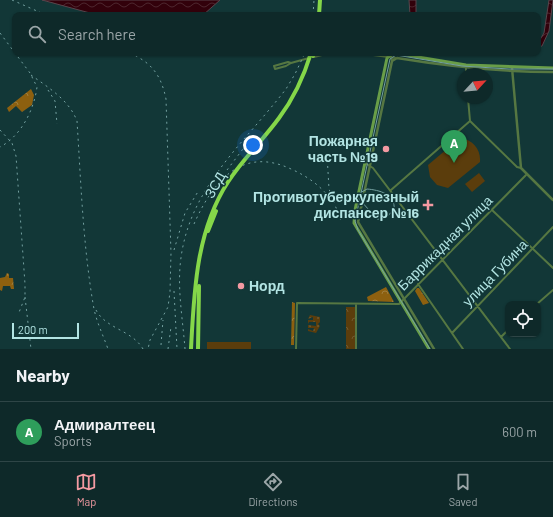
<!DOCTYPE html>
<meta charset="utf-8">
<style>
body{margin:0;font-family:Barlow,sans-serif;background:#1c3535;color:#f1f3f6}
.controls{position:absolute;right:12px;bottom:12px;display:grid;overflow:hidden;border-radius:8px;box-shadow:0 1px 3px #0004}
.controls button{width:36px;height:36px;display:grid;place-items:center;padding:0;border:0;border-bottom:1px solid #2e4546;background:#0e2929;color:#f1f3f6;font:20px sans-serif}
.compass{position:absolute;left:457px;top:68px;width:36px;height:36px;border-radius:50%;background:#0e2929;box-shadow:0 1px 3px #0004;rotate:64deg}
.scale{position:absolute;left:12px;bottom:10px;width:67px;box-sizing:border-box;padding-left:4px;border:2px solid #b2e4e3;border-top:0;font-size:11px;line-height:14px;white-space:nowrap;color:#b2e4e3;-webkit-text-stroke:3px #123737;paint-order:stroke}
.you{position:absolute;left:253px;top:145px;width:14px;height:14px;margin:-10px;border:3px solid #fff;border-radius:50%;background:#1a73e8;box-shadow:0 0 0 6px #1a73e833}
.badge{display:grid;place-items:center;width:26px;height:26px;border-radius:50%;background:#f49aa2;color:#fff;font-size:13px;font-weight:700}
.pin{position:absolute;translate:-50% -33px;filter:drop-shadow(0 1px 2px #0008)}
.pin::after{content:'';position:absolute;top:21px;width:14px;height:12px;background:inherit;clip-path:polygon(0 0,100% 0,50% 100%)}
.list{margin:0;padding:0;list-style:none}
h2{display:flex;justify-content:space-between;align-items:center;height:52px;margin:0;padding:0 16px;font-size:17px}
h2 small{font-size:13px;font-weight:400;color:#9ba6a8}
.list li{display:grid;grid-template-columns:26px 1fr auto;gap:12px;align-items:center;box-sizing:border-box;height:60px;padding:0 16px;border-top:1px solid #2e4546}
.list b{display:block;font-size:15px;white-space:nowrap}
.list p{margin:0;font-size:13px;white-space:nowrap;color:#9ba6a8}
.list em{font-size:13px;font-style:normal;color:#9ba6a8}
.icon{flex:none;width:22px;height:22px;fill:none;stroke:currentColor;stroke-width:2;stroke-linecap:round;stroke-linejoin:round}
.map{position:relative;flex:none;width:553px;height:349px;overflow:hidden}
.search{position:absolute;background:#0e2929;box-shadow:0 1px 3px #0004;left:12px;right:12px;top:12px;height:44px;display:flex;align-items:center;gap:10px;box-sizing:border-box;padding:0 14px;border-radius:8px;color:#9ba6a8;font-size:15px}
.sheet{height:112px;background:#0e2929}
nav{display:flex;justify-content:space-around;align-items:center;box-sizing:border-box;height:56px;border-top:1px solid #2e4546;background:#0e2929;font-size:11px;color:#9ba6a8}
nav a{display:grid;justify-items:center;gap:2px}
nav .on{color:#f49aa2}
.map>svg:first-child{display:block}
</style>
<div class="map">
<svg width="553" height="349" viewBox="0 0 553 349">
<defs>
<pattern id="grass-dots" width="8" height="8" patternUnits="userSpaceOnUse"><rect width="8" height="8" fill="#5b3d0c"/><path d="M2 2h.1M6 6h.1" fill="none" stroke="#70592f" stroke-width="1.8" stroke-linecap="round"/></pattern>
<pattern id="forest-crowns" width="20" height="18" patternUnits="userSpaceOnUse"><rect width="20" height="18" fill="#8d600f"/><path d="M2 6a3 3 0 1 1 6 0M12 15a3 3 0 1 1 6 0" fill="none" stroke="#9f7e3d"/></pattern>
<pattern id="park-crowns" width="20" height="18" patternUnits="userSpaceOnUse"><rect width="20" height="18" fill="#5b3d0c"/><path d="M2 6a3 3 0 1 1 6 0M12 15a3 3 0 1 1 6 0" fill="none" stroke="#70592f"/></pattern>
<pattern id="water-waves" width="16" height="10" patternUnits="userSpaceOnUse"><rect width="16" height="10" fill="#32010b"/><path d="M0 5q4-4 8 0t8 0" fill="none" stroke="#4d262e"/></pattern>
</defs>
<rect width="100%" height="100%" fill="#123737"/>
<path fill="url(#grass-dots)" d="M310,315L320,317V322L318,324L320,326L316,333L308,331V329L313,331L314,328H308V325L316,326V322H309L308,324V320H313V317L308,319Z"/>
<path fill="url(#forest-crowns)" d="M31,89L34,95L32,105L22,112L16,106L9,112L7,108Z
M7,273L9,274V278H13L14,289H11L10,286H3L2,291L0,290V278L5,277Z
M386,287L394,302L368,301L367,297Z
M417,288H419L429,303L423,305L415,291Z
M292,302L295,303L294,345H291Z"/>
<path fill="url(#park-crowns)" d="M346,307H355V349H346Z"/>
<path fill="#5b3d0c" d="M460,138C473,140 481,149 480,162L448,188L437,185L430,177L428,165Z
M479,173L485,181L472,192L465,184Z
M207,342H251V349H207Z"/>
<path fill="url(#water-waves)" stroke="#58454c" d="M42,0H220L203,15L167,13V15H160L90,13Z
M409,0H416V15H410Z
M549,0H553L549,31L542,46L538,47V43L544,33Z"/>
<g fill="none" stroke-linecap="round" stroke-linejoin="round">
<path stroke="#567742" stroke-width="2" d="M358,53L396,58
M388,53L391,56L392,61
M314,57L330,53
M288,62L291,63L286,66L275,69L274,66Z
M291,63L309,58
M466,67V74
M468,98L470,121L517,167L521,168
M365,163L373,168L510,349
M391,190L470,121
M492,210L553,268
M418,284L463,349
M537,304L553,290
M452,333L553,227
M501,337L508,330
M296,349L297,303L399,304L526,175
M356,349V304"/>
<path stroke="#567742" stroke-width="2.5" d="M512,68L521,168L553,200
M434,349L358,222L392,61L397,58C452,67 498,72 553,72"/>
<path stroke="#699e48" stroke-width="3" d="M429,349L354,223L355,210L387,58L394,53L466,65L553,68"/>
<path stroke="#85d749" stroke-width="4" d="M319,15L320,0
M313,56L314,53
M198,349L199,286"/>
<path stroke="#74a1a1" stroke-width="1" d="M359,195L361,201L377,219H384L394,210C396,194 379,190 367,189L360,193
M430,349L358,230L355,221L390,59L396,55L462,66L509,69H553"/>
<path stroke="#74a1a1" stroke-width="1" stroke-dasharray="2 4" stroke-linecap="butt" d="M12,0L46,15
M313,15L314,0
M0,33L30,73L37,87C34,110 21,136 0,147
M130,53C152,63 161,75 166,99L171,253L170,292L168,307L150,340L148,349
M31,75C49,88 69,100 77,121C81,183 83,247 94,309C97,323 103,335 108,349
M48,90L55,101L57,124
M0,130L12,143L16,156L25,284V297L18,315
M327,154L329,189L341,221
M227,170L246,145
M194,224C213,181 242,146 291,169C309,177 322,187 334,203
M174,250L185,213L199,190
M174,291L177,349
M25,297L31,349
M96,310C106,329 132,330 143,349
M161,345L163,320
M168,349L171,327
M185,349C183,322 178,294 180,267C186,190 242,146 286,89L295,74L305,53"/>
<path stroke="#85d749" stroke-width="4" d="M208,231L216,211
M191,349C194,292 196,231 228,182C243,159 263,140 279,118C294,98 304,76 311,53"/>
</g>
<g fill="#f49aa2" stroke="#123737" stroke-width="1.5">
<circle cx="386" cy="149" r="4"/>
<path d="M426 199h4v4h4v4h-4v4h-4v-4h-4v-4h4z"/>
<circle cx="241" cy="286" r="4"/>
</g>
<g text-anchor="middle" stroke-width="3" stroke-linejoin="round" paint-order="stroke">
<g font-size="14" font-weight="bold" fill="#b2e4e3" stroke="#123737" text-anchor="end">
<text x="378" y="146">Пожарная<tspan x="378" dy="16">часть №19</tspan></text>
<text x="419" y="202">Противотуберкулезный<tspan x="419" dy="16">диспансер №16</tspan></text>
<text x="249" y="291" text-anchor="start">Норд</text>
</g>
<g font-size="14" fill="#b2e4e3" stroke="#123737">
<text transform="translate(215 185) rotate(-60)" y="5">ЗСД</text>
<text transform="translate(445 243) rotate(-45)" y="5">Баррикадная улица</text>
<text transform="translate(495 273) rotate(-46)" y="5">улица Губина</text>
</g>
</g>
</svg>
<div class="controls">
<button><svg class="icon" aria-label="locate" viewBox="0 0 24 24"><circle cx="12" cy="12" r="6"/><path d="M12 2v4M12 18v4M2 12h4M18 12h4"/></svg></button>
</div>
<svg class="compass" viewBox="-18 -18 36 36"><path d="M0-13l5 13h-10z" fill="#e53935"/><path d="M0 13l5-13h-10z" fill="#9ba6a8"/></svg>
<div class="scale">200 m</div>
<div class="you"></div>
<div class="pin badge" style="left:454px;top:163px;background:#2e9e5b">A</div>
<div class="search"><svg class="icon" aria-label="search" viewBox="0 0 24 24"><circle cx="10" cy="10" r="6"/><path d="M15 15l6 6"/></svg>Search here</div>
</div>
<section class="sheet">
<h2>Nearby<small></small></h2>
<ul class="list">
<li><span class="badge" style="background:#2e9e5b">A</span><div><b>Адмиралтеец</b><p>Sports</p></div><em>600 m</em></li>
</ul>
</section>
<nav>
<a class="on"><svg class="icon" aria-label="map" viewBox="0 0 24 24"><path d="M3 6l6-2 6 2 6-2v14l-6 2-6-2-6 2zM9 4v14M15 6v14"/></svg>Map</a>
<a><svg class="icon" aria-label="directions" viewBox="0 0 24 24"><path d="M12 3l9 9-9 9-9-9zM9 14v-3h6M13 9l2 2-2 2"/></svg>Directions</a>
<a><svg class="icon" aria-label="saved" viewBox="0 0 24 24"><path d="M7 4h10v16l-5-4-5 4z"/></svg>Saved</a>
</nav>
